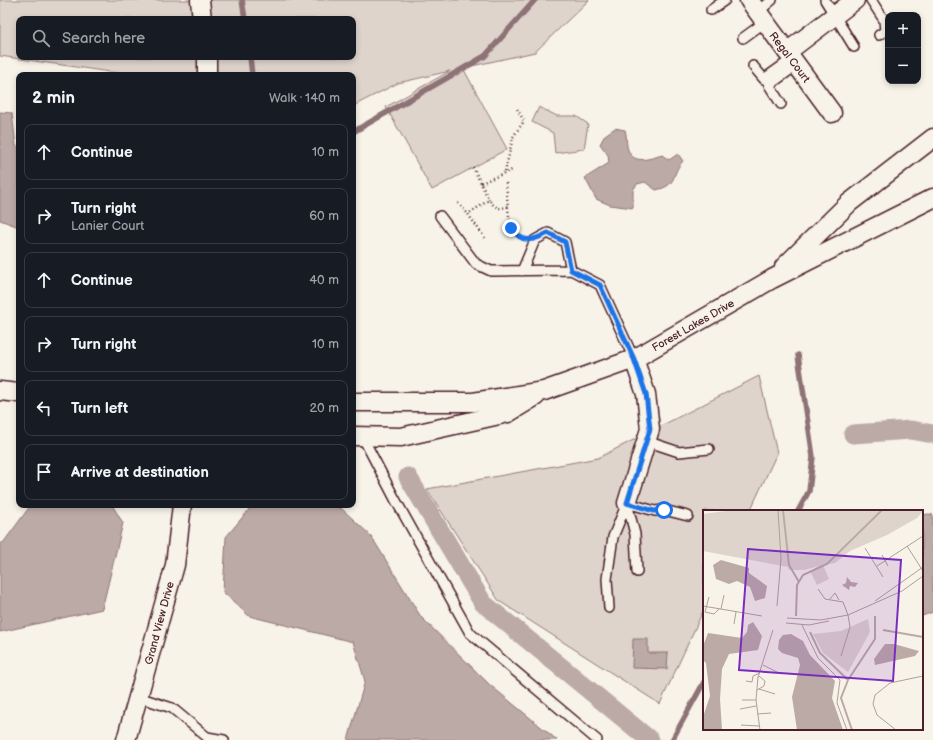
<!DOCTYPE html>
<meta charset="utf-8">
<style>
body{margin:0;font-family:"Balsamiq Sans",sans-serif;background:#242831;color:#f1f3f6}
.controls{position:absolute;right:12px;top:12px;display:grid;overflow:hidden;border-radius:8px;box-shadow:0 2px 6px #0003}
.controls button{width:36px;height:36px;display:grid;place-items:center;padding:0;border:0;border-bottom:1px solid #363941;background:#171b24;color:#f1f3f6;font:20px sans-serif}
.stop{position:absolute;width:12px;height:12px;margin:-9px;border:3px solid #1a73e8;border-radius:50%;background:#fff}
.stop.end{background:#1a73e8;border-color:#fff;box-shadow:0 1px 4px #0008}
.list{margin:0;padding:0;list-style:none}
h2{display:flex;justify-content:space-between;align-items:center;height:52px;margin:0;padding:0 16px;font-size:17px}
h2 small{font-size:13px;font-weight:400;color:#9ea1a6}
.list li{display:grid;grid-template-columns:26px 1fr auto;gap:12px;align-items:center;box-sizing:border-box;height:56px;margin:0 8px 8px;padding:0 8px;border:1px solid #363941;border-radius:8px}
.list b{display:block;font-size:15px;white-space:nowrap}
.list p{margin:0;font-size:13px;white-space:nowrap;color:#9ea1a6}
.list em{font-size:13px;font-style:normal;color:#9ea1a6}
.icon{flex:none;width:22px;height:22px;fill:none;stroke:currentColor;stroke-width:2;stroke-linecap:round;stroke-linejoin:round}
.map{position:relative;flex:none;width:933px;height:740px;overflow:hidden}
.search{position:absolute;background:#171b24;box-shadow:0 2px 6px #0003;left:16px;top:16px;width:340px;height:44px;display:flex;align-items:center;gap:10px;box-sizing:border-box;padding:0 14px;border-radius:8px;color:#9ea1a6;font-size:15px}
.panel{position:absolute;background:#171b24;box-shadow:0 2px 6px #0003;left:16px;top:72px;width:340px;height:436px;border-radius:8px}
.map>svg:first-child{display:block}
</style>
<div class="map">
<svg width="933" height="740" viewBox="0 0 933 740">
<rect width="100%" height="100%" fill="#f7f3e8"/>
<filter id="ink" filterUnits="userSpaceOnUse"><feTurbulence type="fractalNoise" baseFrequency=".025" numOctaves="2"/><feDisplacementMap in="SourceGraphic" scale="8" xChannelSelector="R" yChannelSelector="G"/><feConvolveMatrix kernelMatrix="1 2 1 2 8 2 1 2 1" color-interpolation-filters="sRGB"/></filter>
<g filter="url(#ink)">
<path fill="#ded4cc" stroke="#947a7c" fill-rule="evenodd" d="M0,0H589L535,52L463,68L507,149L432,190L386,107L450,71L398,83L353,106V75H131L0,56ZM19,19H353V57H19Z
M539,107L557,116H576L588,124L584,149L555,153L553,133L532,122Z
M759,376L777,453L750,511H704V609L660,704L499,601L427,489L598,458Z"/>
<path fill="#bcaaa7" stroke="#8e7275" d="M0,112L12,113L16,146L19,148V227L0,220Z
M615,128L625,130C627,136 626,140 627,146C631,166 649,159 662,155L669,160L678,154L683,161C670,175 679,185 656,190L645,182L637,184L633,190V208L610,205L596,199L585,178L609,163L608,155L600,144L605,135Z
M31,505H112L123,523L102,609L0,632V543H3Z
M263,505H327L341,508L371,536L421,617L490,685L557,740H348L365,681L353,642L249,616L223,592L226,537L251,507Z
M929,514L933,515V612L922,616V515Z
M633,639H648V653H668L667,669L632,668Z"/>
<g fill="none" stroke-linecap="round" stroke-linejoin="round">
<path stroke="#8e7275" stroke-width="5.5" d="M242,0L245,19
M250,57L252,75
M353,132L485,56L535,0
M798,511L809,491L813,457L798,355
M672,740L704,682"/>
<path stroke="#bcaaa7" stroke-width="19" d="M853,434L911,430L933,434
M408,477L483,603L650,740"/>
<defs>
<path id="service" d="M825,0L854,47
M871,0L884,20L885,31L879,35
M711,10L725,0
M758,12L772,0
M743,38L765,22
M753,66L764,79L792,59
M781,104L769,85L797,65
M440,216L476,264L491,271L571,270L600,285L634,359
M522,271L535,240L548,233L565,242L571,270
M362,436L395,499L470,633L597,740
M646,441L679,452L709,449
M627,503L635,534L637,572
M627,503L655,511L664,510L688,516
M609,608L607,579L613,537L627,503
M138,697L172,708L207,737L224,740"/>
<path id="minor" d="M200,0L202,19
M749,0L832,113
M787,52L855,0
M207,57V75
M784,267L849,203L933,138
M0,391L19,393
M353,402H473L544,391L634,359L772,279L933,198
M353,436L401,437L508,413L536,396
M627,503L650,429L646,394L634,359
M126,740L175,565L182,505"/>
</defs>
<use href="#service" stroke="#4a1f2b" stroke-width="12"/>
<use href="#minor" stroke="#4a1f2b" stroke-width="21"/>
<path stroke="#4a1f2b" stroke-width="2.5" stroke-dasharray="1 3" stroke-linecap="butt" d="M473,167L489,200
M505,172L513,137L524,121L516,107
M481,183L512,170
M506,183C508,197 506,234 522,238
M458,203L468,214
M485,238L468,214L489,200C495,208 499,210 509,206"/>
<use href="#service" stroke="#f7f3e8" stroke-width="9"/>
<use href="#minor" stroke="#f7f3e8" stroke-width="18"/>
</g>
</g>
<g fill="none" stroke-linecap="round" stroke-linejoin="round" filter="url(#ink)">
<path stroke="#1a73e8" stroke-width="5" d="M511,228C522,244 533,241 548,233L565,242L571,270L600,285L634,359L646,394L650,429L627,503L654,511L664,510"/>
</g>
<g text-anchor="middle" stroke-width="3.5" stroke-linejoin="round" paint-order="stroke">
<g font-size="11" fill="#4a1f2b" stroke="#f7f3e8">
<text transform="translate(790 57) rotate(53)" y="4">Regal Court</text>
<text transform="translate(693 325) rotate(-30)" y="4">Forest Lakes Drive</text>
<text transform="translate(159 623) rotate(-75)" y="4">Grand View Drive</text>
</g>
</g>
<g transform="translate(703 510)">
<rect width="220" height="220" fill="#f7f3e8"/>
<path d="M30,0H220V1L214,8L184,25L147,41L132,53L120,55L126,69L114,75L107,61L116,56L101,60H86L85,57L0,41V4ZM165,109L167,122L145,162L120,143L110,124L138,121Z" fill="#ded4cc"/>
<path d="M18,50L46,58V63L64,76L62,88L52,91L47,77L34,71L26,74L13,69L10,55ZM144,67L148,72L155,73L152,77L147,76L146,80L139,75L143,73ZM50,112L59,126L55,140L26,144L19,159L17,189L19,220H0V207L7,186L3,153L0,150V136L5,123L39,128L44,122L45,115ZM88,124L100,131L107,145L132,171L129,188L140,220H94L89,187L97,155L95,148L79,143L75,139L76,130L80,125ZM182,134H191L216,141L212,146L172,155L171,149Z" fill="#bcaaa7"/>
<path fill="none" stroke="#bcaaa7" stroke-width="2" d="M80,0L86,55L96,72M93,106L94,75L100,65L124,54L179,0M180,120L220,127M107,122L117,143L145,170L138,188L149,220M145,170L172,129V106"/>
<path fill="none" stroke="#b29e9c" stroke-width="1" d="M204,36L220,61M162,38L180,67M179,45L185,56M174,56L220,26M115,79L122,89L140,92L145,105L147,117L138,146M6,87L2,102L11,104L16,99M127,89L132,83L136,90M172,91L220,57M0,96L59,106M74,96L78,49L75,0M18,99L21,85M84,108L118,110L145,105L199,81L220,66M83,113L106,115L126,111M31,114L33,102M99,115L115,148L137,170L134,193L144,220M60,155L76,163M43,171L49,172L50,166L57,163M56,179L72,184M54,180L61,176L62,171L56,166M39,190H53M37,199L53,196M54,204L68,203M38,215L56,216M57,220L53,190L55,167L70,120M193,220L174,205L170,194L172,185L187,173L220,166"/>
<path fill="#7b2cbf" fill-opacity="0.15" stroke="#7b2cbf" stroke-width="2" d="M45,39L198,50L190,171L36,160Z"/>
<rect width="220" height="220" fill="none" stroke="#4a1f2b" stroke-width="2"/>
</g>
</svg>
<div class="controls">
<button>+</button>
<button>−</button>
</div>
<div class="stop" style="left:664px;top:510px"></div>
<div class="stop end" style="left:511px;top:228px"></div>
<div class="search"><svg class="icon" aria-label="search" viewBox="0 0 24 24"><circle cx="10" cy="10" r="6"/><path d="M15 15l6 6"/></svg>Search here</div>
<section class="panel">
<h2>2 min<small>Walk · 140 m</small></h2>
<ul class="list">
<li><svg class="icon" aria-label="ahead" viewBox="0 0 24 24"><path d="M12 20V5M6 11l6-6 6 6"/></svg><div><b>Continue</b></div><em>10 m</em></li>
<li><svg class="icon" aria-label="right" viewBox="0 0 24 24"><path d="M7 20v-9h11M14 6l5 5-5 5"/></svg><div><b>Turn right</b><p>Lanier Court</p></div><em>60 m</em></li>
<li><svg class="icon" aria-label="ahead" viewBox="0 0 24 24"><path d="M12 20V5M6 11l6-6 6 6"/></svg><div><b>Continue</b></div><em>40 m</em></li>
<li><svg class="icon" aria-label="right" viewBox="0 0 24 24"><path d="M7 20v-9h11M14 6l5 5-5 5"/></svg><div><b>Turn right</b></div><em>10 m</em></li>
<li><svg class="icon" aria-label="left" viewBox="0 0 24 24"><path d="M17 20v-9H6M10 6l-5 5 5 5"/></svg><div><b>Turn left</b></div><em>20 m</em></li>
<li><svg class="icon" aria-label="arrive" viewBox="0 0 24 24"><path d="M6 21V4h12l-3 4 3 4H6"/></svg><div><b>Arrive at destination</b></div></li>
</ul>
</section>
</div>
